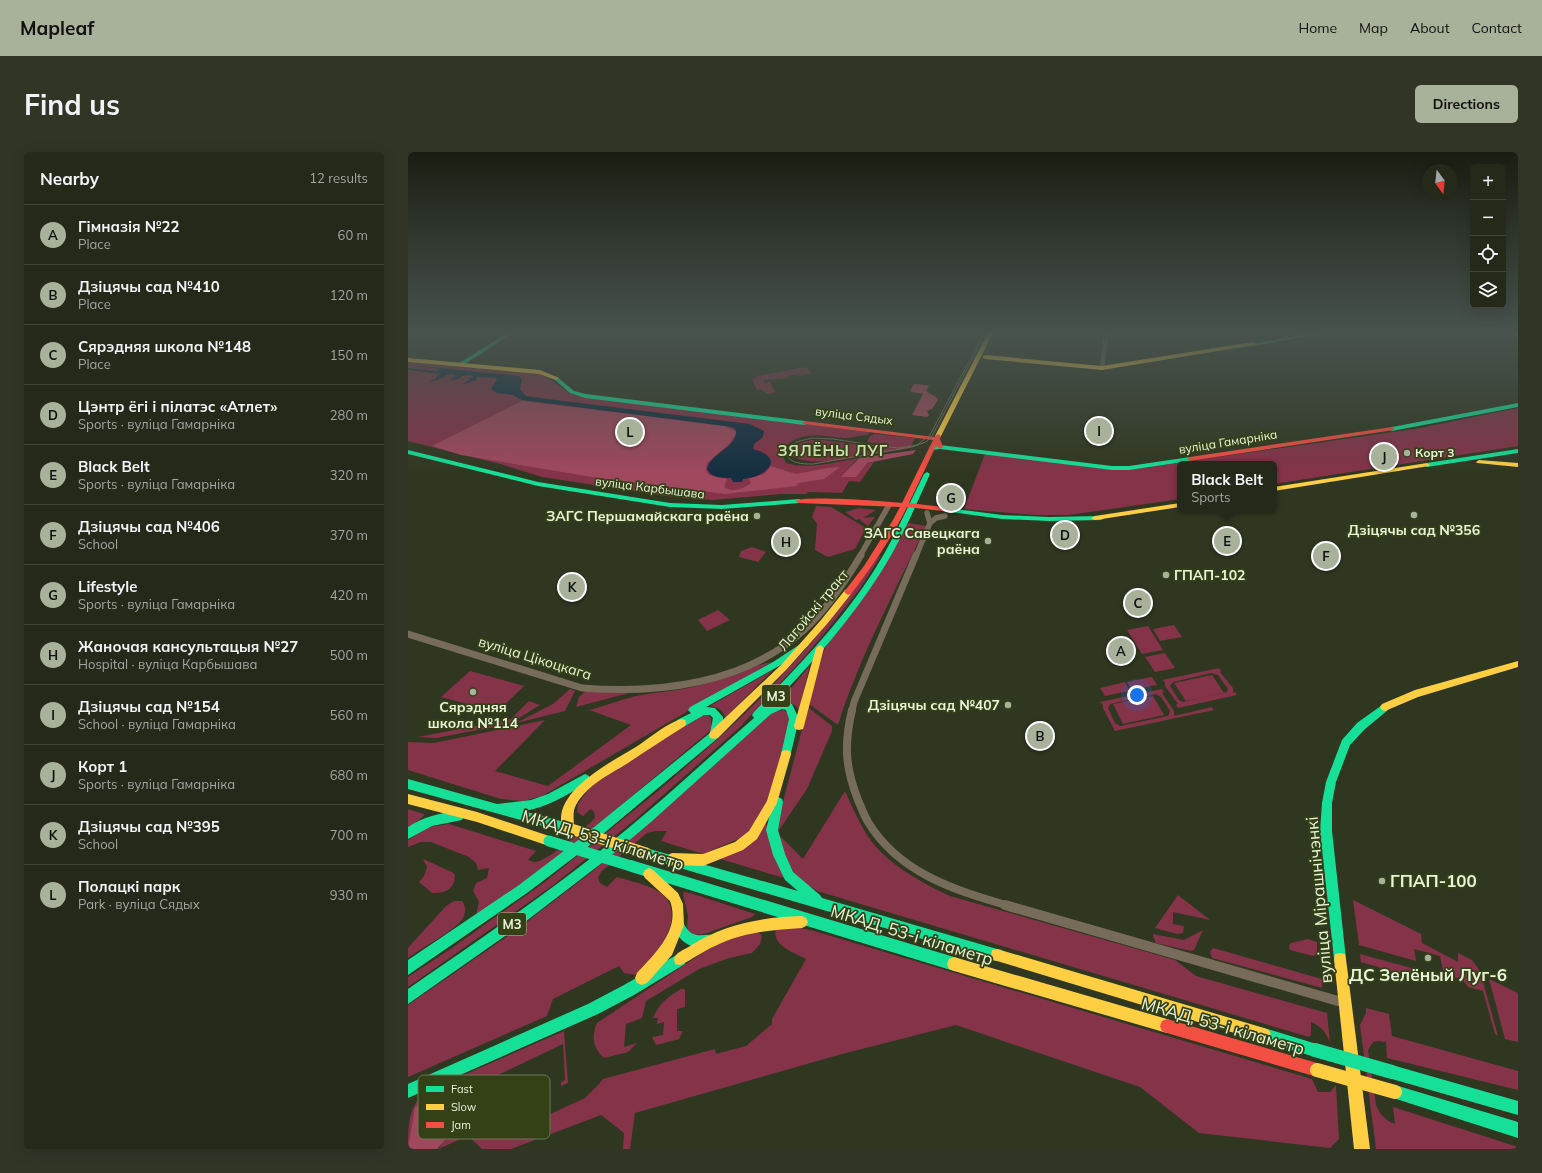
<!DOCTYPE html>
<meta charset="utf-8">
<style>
body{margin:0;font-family:Mulish,sans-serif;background:#303526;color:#f1f3f6}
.controls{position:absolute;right:12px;top:12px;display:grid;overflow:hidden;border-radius:6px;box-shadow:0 4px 16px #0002}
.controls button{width:36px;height:36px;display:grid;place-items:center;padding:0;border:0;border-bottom:1px solid #414538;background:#242919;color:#f1f3f6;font:20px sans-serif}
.compass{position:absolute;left:1014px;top:12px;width:36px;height:36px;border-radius:50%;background:#242919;box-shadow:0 4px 16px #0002;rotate:165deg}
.you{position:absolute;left:729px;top:543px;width:14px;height:14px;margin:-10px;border:3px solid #fff;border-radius:50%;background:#1a73e8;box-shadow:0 0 0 6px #1a73e833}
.badge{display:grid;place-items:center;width:26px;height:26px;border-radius:50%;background:#a8b19a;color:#111;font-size:13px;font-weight:700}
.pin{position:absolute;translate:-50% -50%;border:2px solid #fff;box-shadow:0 1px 4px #0006}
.popup{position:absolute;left:769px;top:309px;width:100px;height:52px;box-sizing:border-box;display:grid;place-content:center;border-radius:6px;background:#242919;filter:drop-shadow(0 1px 3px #0005);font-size:13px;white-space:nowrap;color:#a3a6a2}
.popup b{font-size:15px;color:#f1f3f6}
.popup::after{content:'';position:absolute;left:50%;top:100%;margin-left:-8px;border:8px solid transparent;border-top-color:#242919}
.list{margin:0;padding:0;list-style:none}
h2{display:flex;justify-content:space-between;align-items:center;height:52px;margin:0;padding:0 16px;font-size:17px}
h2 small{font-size:13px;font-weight:400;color:#a3a6a2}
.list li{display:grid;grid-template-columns:26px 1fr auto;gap:12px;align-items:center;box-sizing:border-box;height:60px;padding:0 16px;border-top:1px solid #414538}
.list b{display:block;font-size:15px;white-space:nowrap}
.list p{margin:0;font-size:13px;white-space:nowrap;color:#a3a6a2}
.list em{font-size:13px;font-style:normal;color:#a3a6a2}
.icon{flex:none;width:22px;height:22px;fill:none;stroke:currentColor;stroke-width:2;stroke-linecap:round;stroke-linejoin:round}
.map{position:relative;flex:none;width:1110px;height:997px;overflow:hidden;border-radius:6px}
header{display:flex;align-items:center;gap:24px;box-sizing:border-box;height:56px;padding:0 20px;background:#a8b19a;color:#111}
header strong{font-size:19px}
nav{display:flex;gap:22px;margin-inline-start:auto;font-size:14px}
.intro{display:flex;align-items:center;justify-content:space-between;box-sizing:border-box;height:96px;padding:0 24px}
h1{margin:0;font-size:28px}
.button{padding:10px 18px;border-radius:6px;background:#a8b19a;color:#111;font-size:14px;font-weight:700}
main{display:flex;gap:24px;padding:0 24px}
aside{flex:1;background:#242919;border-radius:6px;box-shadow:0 4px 16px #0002}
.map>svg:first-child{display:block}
</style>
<header>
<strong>Mapleaf</strong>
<nav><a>Home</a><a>Map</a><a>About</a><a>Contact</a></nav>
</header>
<div class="intro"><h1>Find us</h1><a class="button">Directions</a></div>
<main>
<aside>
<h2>Nearby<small>12 results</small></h2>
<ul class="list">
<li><span class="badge">A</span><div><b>Гімназія №22</b><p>Place</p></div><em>60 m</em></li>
<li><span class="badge">B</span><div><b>Дзіцячы сад №410</b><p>Place</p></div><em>120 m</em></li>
<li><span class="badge">C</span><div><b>Сярэдняя школа №148</b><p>Place</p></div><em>150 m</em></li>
<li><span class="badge">D</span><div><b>Цэнтр ёгі і пілатэс «Атлет»</b><p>Sports · вуліца Гамарніка</p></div><em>280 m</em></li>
<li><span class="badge">E</span><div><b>Black Belt</b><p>Sports · вуліца Гамарніка</p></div><em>320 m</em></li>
<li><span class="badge">F</span><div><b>Дзіцячы сад №406</b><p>School</p></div><em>370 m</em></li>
<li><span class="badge">G</span><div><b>Lifestyle</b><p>Sports · вуліца Гамарніка</p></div><em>420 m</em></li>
<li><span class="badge">H</span><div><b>Жаночая кансультацыя №27</b><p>Hospital · вуліца Карбышава</p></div><em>500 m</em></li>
<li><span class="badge">I</span><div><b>Дзіцячы сад №154</b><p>School · вуліца Гамарніка</p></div><em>560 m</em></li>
<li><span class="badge">J</span><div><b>Корт 1</b><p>Sports · вуліца Гамарніка</p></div><em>680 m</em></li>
<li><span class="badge">K</span><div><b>Дзіцячы сад №395</b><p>School</p></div><em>700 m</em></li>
<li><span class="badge">L</span><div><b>Полацкі парк</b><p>Park · вуліца Сядых</p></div><em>930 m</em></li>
</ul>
</aside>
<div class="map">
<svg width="1110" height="997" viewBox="0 0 1110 997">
<rect width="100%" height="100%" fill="#303721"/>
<path fill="#843349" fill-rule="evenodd" d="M0,210L130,222C146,227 155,240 172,245L462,280L459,283C452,283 445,286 438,286C414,285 390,276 373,300L378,311C402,318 426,310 450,306L443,314L466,310L452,330L441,329L434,341L400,340L399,342H373L305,348L282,347L251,343L134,325L92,312L0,289Z
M399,215L404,222L387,224L397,221L380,224V226L356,228L357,231L362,230L367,241L360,242L352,237L349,238L344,227L349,224Z
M1110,256V294L866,332V312H772V347L661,363H626L556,357L577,302L721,317L734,316L1013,276Z
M467,282L507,286L502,296L453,304L469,292L459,290L462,284Z
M404,288H414L462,294C459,296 456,301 452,302C439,310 397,313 384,304L383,299C387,291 395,290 404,288Z
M408,354L423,355L458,376L447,397L420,405L407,398L409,372L404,365Z
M451,356L468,358L455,366L467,365L460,374L452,368L453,367L448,368L437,360Z
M500,371L518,374C487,439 452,504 430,573L401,552L417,495Z
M344,395L358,400L350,410L331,405L333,399Z
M471,404L472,405L451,438L420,477L398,503L331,576L228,667L144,734L0,835V825L44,796L137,730L250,639L311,586L350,549L396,499Z
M310,458L322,468L299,479L290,468Z
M766,473L774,485L752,489L745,477Z
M740,474L755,498L734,502L719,478Z
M757,501L767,516L747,520L737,505Z
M364,510L134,644L115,649L93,647L0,618V590L26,591L137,568L87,619L140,634L223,573L181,558C198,554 216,546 234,543C256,539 279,538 300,531C322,525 342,514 364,510Z
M402,513L391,558C385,550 380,550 371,551Z
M811,516L813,519L812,520L825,536V541L827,540L829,543L770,556L768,553L770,552L757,534V530L754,528ZM803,521L810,523L820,537L819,540L775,550L771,548L762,534L765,530Z
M365,518L317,566C316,558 310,555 302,554Z
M62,519L116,534L89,560L33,545Z
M804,523L816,541L778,549L766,531Z
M744,525L749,533L724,538L719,530Z
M717,530L721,539L697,544L692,536Z
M162,537L167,539L157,559L108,571L145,552Z
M754,537L756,540L754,541L766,559V564L804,555L806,558L707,579L695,556V553L692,550ZM748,542L753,545L762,559L760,564L712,574L707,571L700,556L702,552Z
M179,538L221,541L168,555L171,545Z
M745,544L756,563L715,572L705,552Z
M121,549L132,553L101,572L28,586L10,585L103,567Z
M400,555L424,574V579L399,637L369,681L395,707L437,639C446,659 455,680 469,696C487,716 518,733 542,744L767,808L788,824L919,861L922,891C918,880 913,874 903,870V883L901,885L409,739L386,724L367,680Z
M375,558L383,562L361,648L340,683L295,702L253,689L259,679H247L239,681L193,720L190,726L192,731L199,735L209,725C224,730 246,733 257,745C278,769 245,809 227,823L216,821L211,814L145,847L139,864L0,925V853L107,779L185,719L364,560Z
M299,563L303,566V578L151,705L68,763L71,750L65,739L68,731L79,726L81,716L70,718L68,711L61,705L23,690H13L0,695V688L20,675L41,672L128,699L120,708C121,708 125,710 126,710C139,711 177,676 187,666L186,660L183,657L175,664L169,660L170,652L182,635L284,566Z
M0,657L16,662V664L0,676Z
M358,671L376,726L312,707Z
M15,707L44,720L47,723C47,737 37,742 24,741L11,730L16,724L19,715Z
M276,740L282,741L347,762L344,765L296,782L282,783L279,774L280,765L275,742Z
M770,743L802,768L765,760V772L776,774L775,781L769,782L747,776Z
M945,748L1013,782L1014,791L1050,810V801L1064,808L1072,819L1090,884L1087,882L1075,839L1060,835L1054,827L1036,823L1032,804L1006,797L1008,809L951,793Z
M46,749H54C58,754 58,760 55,766C48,778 13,796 0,806V796L38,754Z
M379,773L406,779L904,927L910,940H922L928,933L931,987L922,996L791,981L732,935L548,873L434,902L227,961L222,997H215L216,981L193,963L103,997H74L60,984L30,997C45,979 53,971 42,947L37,950L0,997C0,976 0,955 17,940L156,879L160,931L153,934V930L157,928L155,892L61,937L59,973H81L95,984L177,946L190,933L195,927L307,897L308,902L338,894L364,872V867L398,807C385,800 363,794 368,775Z
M795,778L786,798L783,799L748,791L745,784V782L776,788Z
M350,780L354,784L352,792L344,801L321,806L291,817L238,849L234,866L218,872L216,895L229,891L220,900L196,906C185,896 183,885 189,871L308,792L325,785Z
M900,787L909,790V802L905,804L882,798L881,794L883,791Z
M805,796L914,827V836L804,806L802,800Z
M952,802L1007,817L1008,826L953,810Z
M1081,827L1110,841V890L1097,887Z
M273,837H277V855L269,857V879H275L271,887L248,893L244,885L255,883L256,870L249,872L250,866H245C252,851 258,846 273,837Z
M958,856L981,862L984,884L1110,919V938L979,906L978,890L970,889L965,890L960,898L968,953C972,963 977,968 987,972L985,955L1110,995V997H968L952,873L958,861Z"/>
<path fill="#9f485e" d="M506,232L519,233L521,234L518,239L528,245L530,248L524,257L519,259L521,263L519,265L504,263L515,242L504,240L502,239Z
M114,249L314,273L329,280L321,292L299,311L298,318L301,323L319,327L316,335C325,341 335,337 343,331L341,326L356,322L363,314L388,322L419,316L432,315L416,327L390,331L389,334L317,342L184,325L53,303L24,294Z
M508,298L505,302L459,311L448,325H433L451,306Z
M23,949L37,950L43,966L40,985L29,997H0L7,955Z"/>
<path fill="#152f42" d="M0,213L111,224L114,228L112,237L118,244L124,245L342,272L356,279L355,285L346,292L345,297C379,306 358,325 335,327L334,330H325L323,326C314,326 303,326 299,317C302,301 330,296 328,278L324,275L114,248L105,243L89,241L84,238L83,236L89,228L87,226L70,225L68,226L69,228L56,232H55L61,228L60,226L66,225L62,223L53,224V226L39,230L45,227L44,225L50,224L45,222L37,223V225L23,230L22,229L29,226L28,224L33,222L0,218V216L28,219L32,217Z"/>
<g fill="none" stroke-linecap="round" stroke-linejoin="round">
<path stroke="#776b59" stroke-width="4.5" d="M694,216L698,184"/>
<path stroke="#776b59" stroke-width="5.5" d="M519,361L522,371
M452,404L481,353
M508,404L522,371L528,366L537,364"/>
<path stroke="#776b59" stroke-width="7" d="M0,482L174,536C251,542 337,532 396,478C419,457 437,430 453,403
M444,559L446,550L508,403"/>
<path stroke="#776b59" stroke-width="8" d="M444,558C436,592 437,615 450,648C453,655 456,663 460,670C491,721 546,738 601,754"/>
<path stroke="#776b59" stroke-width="10" d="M597,753L937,851"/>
<path fill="#16e098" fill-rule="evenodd" d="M99,181H105L55,213L50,212Z
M905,181H920L845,194L842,192Z
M148,224L166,239L178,242L397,269L400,271L397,273L177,246L162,241L146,227L145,226Z
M1110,251V255L984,279L981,277L984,275Z
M532,293L704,314H721L782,305L785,307L782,309L721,318H704L532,297L524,298L521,296Z
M1110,297V301L1019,315L1016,313L1019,311Z
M0,298L130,330L262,351L314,353L391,347L395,349L391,351L314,357L262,355L130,334L0,302Z
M519,320L522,322C507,355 493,389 473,420C443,468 404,511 365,552L373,549L384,552L391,567L382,605L378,606L374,605L373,602L381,567L378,558L374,557L363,562L243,670L199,707L117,770L0,852V837C74,786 149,735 218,678C262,642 303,603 346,566L344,563L346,560C389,515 434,470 467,417C486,387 500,354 516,322Z
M540,356L594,363L641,365L693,364L697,366L693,368L641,369L594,367L543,360L539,358Z
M397,489L401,492L400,494L371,514L298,555L307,556L315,565V571L310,586L177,697L119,741L0,823V808L111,733L169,689L302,581L305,566L302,563H296L277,574L273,575L269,574L268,571L269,568L283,561L280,558L282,555L365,510Z
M977,551L980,552L982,555L980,558L957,577L942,593L928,630L924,651V679L938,807L937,812L932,813L927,812L926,807L912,679L914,651L918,630L934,588L949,571Z
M177,622L181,624L182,627L181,630C160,642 139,656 115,659L164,672L166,676L164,680L160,681L0,637V627L89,652L123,648L140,642Z
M370,645L374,647L375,650L370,678L377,702L385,720L412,743L414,746L589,797L594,798L595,803L594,808L589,809L238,706L234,705L232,701L234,697L238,696L390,739L377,728L365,703L358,678L365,650L366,647Z
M50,659L54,660L56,664L54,668L24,674L0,687V675C15,665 32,661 50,659Z
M223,708L546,805L551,807L553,812L551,817L546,819L223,720L219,718L217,714L219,710Z
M270,767C277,770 278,779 285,782C293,785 300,781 307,784L309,788L307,792C287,801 272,792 264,773L266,769Z
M272,801L277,802L278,807L277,812L226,843L190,862L0,946V932L180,852L216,833Z
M856,876L912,893L914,898L912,903L907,905L851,888L849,883L851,878Z
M984,913L1110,949V963L984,927L979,925L977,920L979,915Z
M987,933L1110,970V986L982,945L980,940L982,935Z"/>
<path fill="#ffcf43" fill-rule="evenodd" d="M580,181H585L533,284L528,285L527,284Z
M1103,181H1109L1110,185Z
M845,190L847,191V193L694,218L577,207L574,205L577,203L694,214Z
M0,206L132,218L151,226L148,228L131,222L0,210Z
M1071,308L1110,311V315L1069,311L1068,310Z
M1019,311L1022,313L1021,314L866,339V335Z
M772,351V355L687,368L683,366L687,364Z
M440,437L444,440L443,442L419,472L379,517L310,586L306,587L302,586L301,583L302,580L373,513L413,468L437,438Z
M412,493L416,496L396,574L395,577L391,578L387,577L386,574L408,496Z
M1110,509V515L1010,545L977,559L974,558L972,555L974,552L1007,538Z
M273,567L277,568L278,571L277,574C258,586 239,598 220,611C201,623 179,633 168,653C163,662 168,671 164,680L160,681L156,680C138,641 206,609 231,593C244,584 258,572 273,567Z
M378,598L382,599L383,602L369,651L349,687L335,698L295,714L264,713L260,711L258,707L260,703L264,701L295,702L327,690L341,679L359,649L373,602L374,599Z
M0,642L69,660L141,684L145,685L147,689L145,693L141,694L69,670L0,652Z
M241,716L245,718L270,741L275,752L276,773L264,803L239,831L234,833L229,831L227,826L229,821C246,802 273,778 262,749L237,726L235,722L237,718Z
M394,764L398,766L400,770L398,774L394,776C364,778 334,780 307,794C295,799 284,808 272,813L267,812L266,807C268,800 276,798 282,794C316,772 354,765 394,764Z
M589,797L856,876L861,878L863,883L861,888L856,890L589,809L584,808L583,803L584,798Z
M932,801L937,802L938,807L962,997H946L926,807L927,802Z
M546,805L759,867L764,869L766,874L764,879L759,881L546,819L541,817L539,812L541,807Z"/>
<path fill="#f24e42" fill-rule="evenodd" d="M397,269L526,285L530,282L533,284L532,287L535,295L532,297L528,294L501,351L543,356L547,358L543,360L499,355C484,386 464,415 443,442L440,443L436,440L456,414L485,368L492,355L391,351L387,349C395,343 479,349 494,351L525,288L395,272L394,271Z
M984,275L986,276V278L782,309L779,307L782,305Z
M759,867L909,911L914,913L916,918L914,923L909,925L759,881L754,879L752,874L754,869Z"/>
<path stroke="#706d5c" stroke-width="1" d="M576,181L522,283L509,293L491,296L470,294L425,287L404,286L388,290L377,301C383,312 393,312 405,312L504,295L518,290L524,284L578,181"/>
<path stroke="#16e098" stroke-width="11" d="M141,689L223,714"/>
<path stroke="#16e098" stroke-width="14" d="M907,898L984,920"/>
<path stroke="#ffcf43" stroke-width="11" d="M160,676L238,701"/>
<path stroke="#ffcf43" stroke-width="14" d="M909,918L987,940"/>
</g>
<linearGradient id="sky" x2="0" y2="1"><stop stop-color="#1a1e12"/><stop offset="0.56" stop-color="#48534e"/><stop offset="1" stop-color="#48534e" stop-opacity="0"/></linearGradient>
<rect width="1110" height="321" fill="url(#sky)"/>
<g fill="#a8b19a" stroke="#344117" stroke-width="1.5">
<circle cx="999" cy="301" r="4"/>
<circle cx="1006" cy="363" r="4"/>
<circle cx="349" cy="364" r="4"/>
<circle cx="580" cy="389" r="4"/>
<circle cx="758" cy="423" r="4"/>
<circle cx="65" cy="540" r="4"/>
<circle cx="600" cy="553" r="4"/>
<circle cx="974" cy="729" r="4"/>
<circle cx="1020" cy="806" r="4"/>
</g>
<g text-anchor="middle" stroke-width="3.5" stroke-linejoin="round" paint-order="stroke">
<g font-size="12" fill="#e9f3db" stroke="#344117">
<text transform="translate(446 264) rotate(7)" y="4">вуліца Сядых</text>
<text transform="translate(820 290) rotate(-9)" y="4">вуліца Гамарніка</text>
<text transform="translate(242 336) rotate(7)" y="4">вуліца Карбышава</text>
</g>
<g font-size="12" font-weight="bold" fill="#e9f3db" stroke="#344117" text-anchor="start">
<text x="1007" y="305">Корт 3</text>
</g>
<g fill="#344117" stroke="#b3bea0" stroke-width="1">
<rect x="354" y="533" width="28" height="22" rx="3"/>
<rect x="90" y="761" width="28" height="22" rx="3"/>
</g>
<g font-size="13" font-weight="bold" fill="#e9f3db">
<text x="368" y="549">М3</text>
<text x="104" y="777">М3</text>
</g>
<g font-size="14" font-weight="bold" fill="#e9f3db" stroke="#344117" text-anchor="end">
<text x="341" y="369">ЗАГС Першамайскага раёна</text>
<text x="1006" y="383" text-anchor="middle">Дзіцячы сад №356</text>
<text x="572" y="386">ЗАГС Савецкага<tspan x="572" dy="16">раёна</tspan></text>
<text x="766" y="428" text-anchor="start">ГПАП-102</text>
<text x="592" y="558">Дзіцячы сад №407</text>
<text x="65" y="560" text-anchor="middle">Сярэдняя<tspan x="65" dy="16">школа №114</tspan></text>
</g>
<g font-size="14" fill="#e9f3db" stroke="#344117">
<text transform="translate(405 458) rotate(-50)" y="5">Лагойскі тракт</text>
<text transform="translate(127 506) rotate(17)" y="5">вуліца Цікоцкага</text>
</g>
<g font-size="15" font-weight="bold" letter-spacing="1" fill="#cddfb0" stroke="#344117">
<text x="425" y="304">ЗЯЛЁНЫ ЛУГ</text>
</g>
<g font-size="17" fill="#e9f3db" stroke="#344117">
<text transform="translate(195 688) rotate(17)" y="6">МКАД, 53-і кіламетр</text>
<text transform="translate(911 748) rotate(-95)" y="6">вуліца Мірашнічэнкі</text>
<text transform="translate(504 783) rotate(17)" y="6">МКАД, 53-і кіламетр</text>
<text transform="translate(815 874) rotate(16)" y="6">МКАД, 53-і кіламетр</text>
</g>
<g font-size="17" font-weight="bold" fill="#e9f3db" stroke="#344117" text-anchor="start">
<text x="982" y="735">ГПАП-100</text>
<text x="1020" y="829" text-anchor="middle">ДС Зелёный Луг-6</text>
</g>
</g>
<rect x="10" y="923" width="132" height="64" rx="6" fill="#344117" stroke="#6a7652" stroke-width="1"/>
<rect x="18" y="934" width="18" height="6" fill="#16e098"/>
<rect x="18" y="952" width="18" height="6" fill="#ffcf43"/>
<rect x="18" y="970" width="18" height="6" fill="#f24e42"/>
<g font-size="11" fill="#e9f3db">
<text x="43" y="941">Fast</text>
<text x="43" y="959">Slow</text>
<text x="43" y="977">Jam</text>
</g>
</svg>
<div class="controls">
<button>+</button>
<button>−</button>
<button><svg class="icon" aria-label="locate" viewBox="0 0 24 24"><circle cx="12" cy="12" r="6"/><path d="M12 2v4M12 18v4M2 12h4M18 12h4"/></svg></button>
<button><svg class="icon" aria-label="layers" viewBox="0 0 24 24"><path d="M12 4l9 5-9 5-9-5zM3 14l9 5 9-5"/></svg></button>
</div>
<svg class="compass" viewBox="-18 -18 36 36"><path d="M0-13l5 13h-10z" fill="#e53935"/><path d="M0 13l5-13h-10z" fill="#a3a6a2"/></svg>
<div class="you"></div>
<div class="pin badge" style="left:713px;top:499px">A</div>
<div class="pin badge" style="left:632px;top:584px">B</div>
<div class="pin badge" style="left:730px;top:451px">C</div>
<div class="pin badge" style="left:657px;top:383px">D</div>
<div class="pin badge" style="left:819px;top:389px">E</div>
<div class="popup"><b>Black Belt</b>Sports</div>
<div class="pin badge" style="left:918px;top:404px">F</div>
<div class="pin badge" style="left:543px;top:346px">G</div>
<div class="pin badge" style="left:378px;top:390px">H</div>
<div class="pin badge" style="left:691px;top:279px">I</div>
<div class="pin badge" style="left:976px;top:305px">J</div>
<div class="pin badge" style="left:164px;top:435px">K</div>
<div class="pin badge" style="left:222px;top:280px">L</div>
</div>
</main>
